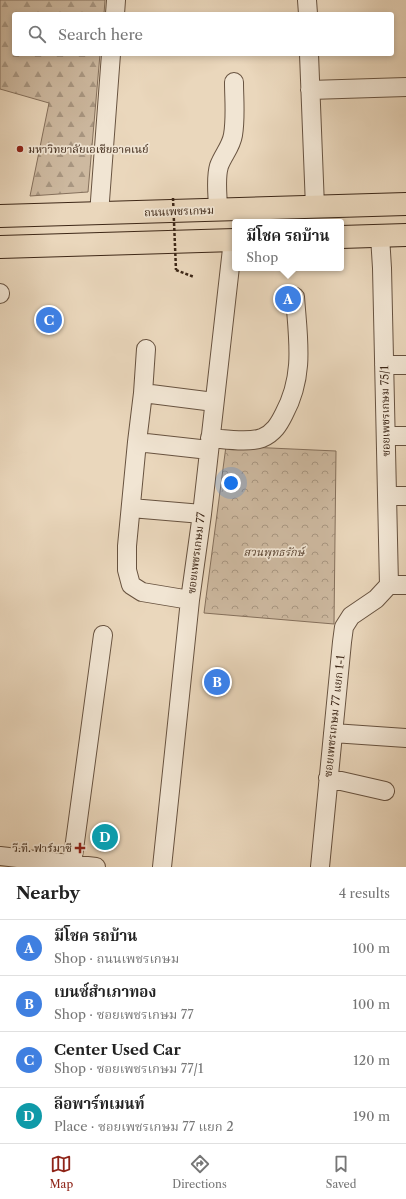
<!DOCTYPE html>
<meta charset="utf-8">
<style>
body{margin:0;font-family:"Libre Caslon Text","Noto Serif Thai",serif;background:#f2f2f2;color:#222}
.you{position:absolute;left:231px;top:483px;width:14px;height:14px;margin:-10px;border:3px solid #fff;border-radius:50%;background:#1a73e8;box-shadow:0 0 0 6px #1a73e833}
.badge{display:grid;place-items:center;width:26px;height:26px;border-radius:50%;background:#8f2418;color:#fff;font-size:13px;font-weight:700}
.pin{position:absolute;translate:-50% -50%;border:2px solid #fff;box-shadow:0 1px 4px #0006}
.popup{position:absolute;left:232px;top:219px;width:112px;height:52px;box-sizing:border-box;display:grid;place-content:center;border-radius:4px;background:#fff;filter:drop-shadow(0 1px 3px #0005);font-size:13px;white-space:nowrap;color:#767676}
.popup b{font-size:15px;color:#222}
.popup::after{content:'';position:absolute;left:50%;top:100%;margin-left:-8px;border:8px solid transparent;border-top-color:#fff}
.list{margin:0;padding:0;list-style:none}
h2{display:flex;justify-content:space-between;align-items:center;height:52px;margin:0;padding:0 16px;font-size:17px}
h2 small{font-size:13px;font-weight:400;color:#767676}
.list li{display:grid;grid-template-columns:26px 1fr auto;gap:12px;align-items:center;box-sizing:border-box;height:56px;padding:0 16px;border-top:1px solid #e0e0e0}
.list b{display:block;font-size:15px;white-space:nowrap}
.list p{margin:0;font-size:13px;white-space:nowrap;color:#767676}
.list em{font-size:13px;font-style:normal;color:#767676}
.icon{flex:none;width:22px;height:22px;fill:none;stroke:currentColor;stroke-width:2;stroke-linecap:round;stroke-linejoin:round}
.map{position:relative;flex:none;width:406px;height:867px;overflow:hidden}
.search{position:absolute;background:#fff;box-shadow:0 2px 6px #0003;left:12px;right:12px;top:12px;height:44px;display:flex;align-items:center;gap:10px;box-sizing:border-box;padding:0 14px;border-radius:4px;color:#767676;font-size:15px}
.sheet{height:276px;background:#fff}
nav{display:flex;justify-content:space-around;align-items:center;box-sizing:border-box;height:56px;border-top:1px solid #e0e0e0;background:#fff;font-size:11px;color:#767676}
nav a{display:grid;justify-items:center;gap:2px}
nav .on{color:#8f2418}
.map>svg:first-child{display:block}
</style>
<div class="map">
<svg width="406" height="867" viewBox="0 0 406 867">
<defs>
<pattern id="forest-firs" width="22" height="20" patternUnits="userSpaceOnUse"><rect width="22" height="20" fill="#cdb9a0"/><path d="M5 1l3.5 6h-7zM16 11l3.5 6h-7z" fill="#a89681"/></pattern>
<pattern id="park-crowns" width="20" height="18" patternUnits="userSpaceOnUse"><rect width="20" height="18" fill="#cdb9a0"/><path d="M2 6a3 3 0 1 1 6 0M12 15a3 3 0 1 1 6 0" fill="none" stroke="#a89681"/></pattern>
</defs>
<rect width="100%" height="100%" fill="#ead7bc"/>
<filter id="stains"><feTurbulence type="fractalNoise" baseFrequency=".005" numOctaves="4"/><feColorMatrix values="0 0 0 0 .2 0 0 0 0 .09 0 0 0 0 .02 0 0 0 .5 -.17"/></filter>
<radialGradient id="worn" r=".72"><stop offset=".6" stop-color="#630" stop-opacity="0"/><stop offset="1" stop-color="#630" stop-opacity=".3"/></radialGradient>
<path fill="url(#forest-firs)" stroke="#85705c" d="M0,0H105L104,14H14V54H100L88,192L30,196L49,103L0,89Z"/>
<path fill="url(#park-crowns)" stroke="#85705c" d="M226,446L336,451L334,624L204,613Z"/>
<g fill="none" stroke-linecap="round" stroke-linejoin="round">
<defs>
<path id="minor" d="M307,0L308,14
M115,14L116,0
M309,54L315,207
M310,90L406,87
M218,210C218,196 215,179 219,166C223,155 231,147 233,135C236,117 234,99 234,82
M99,214L111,54
M380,236L382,268L389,585
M0,293V294
M146,349L143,393L137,442L127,546V570L131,585L142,592L190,600
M384,365H406
M143,393L214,402
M386,436H406
M210,438C225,439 248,443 262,438C274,433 279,424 284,414C305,375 298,339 295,297
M137,442L209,450
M387,496H406
M131,508L202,514
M389,585H406
M333,733L406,738
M328,778L385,791
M0,856L96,867
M72,864L103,635
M162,867L190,600L202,514L233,240
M320,867L342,642L344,627L351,616L376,599L389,585"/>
<path id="major" d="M0,216L406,204
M341,237L406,235
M0,247L235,240"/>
</defs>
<use href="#minor" stroke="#685340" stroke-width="20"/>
<use href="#major" stroke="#3d2717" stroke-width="24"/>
<path stroke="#3d2717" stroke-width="2.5" stroke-dasharray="3 2" stroke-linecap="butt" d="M176,270L194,277"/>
<use href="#minor" stroke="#f1e5d3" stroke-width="18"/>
<use href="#major" stroke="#ead7bc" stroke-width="22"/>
<path stroke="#3d2717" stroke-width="2.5" stroke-dasharray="3 2" stroke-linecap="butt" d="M173,198L176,270"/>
</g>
<g fill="#8f2418" stroke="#f1e5d3" stroke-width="1.5">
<circle cx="20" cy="149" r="4"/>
<path d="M78 842h4v4h4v4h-4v4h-4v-4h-4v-4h4z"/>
</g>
<g text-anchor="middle" stroke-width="3.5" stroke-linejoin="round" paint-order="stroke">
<g font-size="11" fill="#3d2717" stroke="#f1e5d3" text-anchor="start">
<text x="28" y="153">มหาวิทยาลัยเอเชียอาคเนย์</text>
<text x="72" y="852" text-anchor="end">วี.ที. ฟาร์มาซี</text>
</g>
<g font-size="11" fill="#3d2717" stroke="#f1e5d3">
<text transform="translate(179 211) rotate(-2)" y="4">ถนนเพชรเกษม</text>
<text transform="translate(385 411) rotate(-91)" y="4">ซอยเพชรเกษม 75/1</text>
<text transform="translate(196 553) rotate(-83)" y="4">ซอยเพชรเกษม 77</text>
<text transform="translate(334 716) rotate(-84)" y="4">ซอยเพชรเกษม 77 แยก 1-1</text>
</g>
<g font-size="11" font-style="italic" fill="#5a4432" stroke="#f1e5d3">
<text x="274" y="556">สวนพุทธรักษ์</text>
</g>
</g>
<rect width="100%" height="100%" filter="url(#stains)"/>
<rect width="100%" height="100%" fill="url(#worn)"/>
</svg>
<div class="you"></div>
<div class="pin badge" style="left:288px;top:299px;background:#3f7fe0">A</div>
<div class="popup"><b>มีโชค รถบ้าน</b>Shop</div>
<div class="pin badge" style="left:217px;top:682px;background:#3f7fe0">B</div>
<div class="pin badge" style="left:49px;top:320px;background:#3f7fe0">C</div>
<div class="pin badge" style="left:105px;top:837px;background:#0f9aa8">D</div>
<div class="search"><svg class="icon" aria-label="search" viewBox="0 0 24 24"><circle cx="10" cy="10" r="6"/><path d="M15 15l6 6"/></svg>Search here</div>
</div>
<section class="sheet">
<h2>Nearby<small>4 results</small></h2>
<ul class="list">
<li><span class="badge" style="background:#3f7fe0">A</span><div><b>มีโชค รถบ้าน</b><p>Shop · ถนนเพชรเกษม</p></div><em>100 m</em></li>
<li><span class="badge" style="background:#3f7fe0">B</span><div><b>เบนซ์สำเภาทอง</b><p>Shop · ซอยเพชรเกษม 77</p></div><em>100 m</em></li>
<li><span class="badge" style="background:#3f7fe0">C</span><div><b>Center Used Car</b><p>Shop · ซอยเพชรเกษม 77/1</p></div><em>120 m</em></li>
<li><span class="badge" style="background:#0f9aa8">D</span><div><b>ลีอพาร์ทเมนท์</b><p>Place · ซอยเพชรเกษม 77 แยก 2</p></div><em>190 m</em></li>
</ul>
</section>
<nav>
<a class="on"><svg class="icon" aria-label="map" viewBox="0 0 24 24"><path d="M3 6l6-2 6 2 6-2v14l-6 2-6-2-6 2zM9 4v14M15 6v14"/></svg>Map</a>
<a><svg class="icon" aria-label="directions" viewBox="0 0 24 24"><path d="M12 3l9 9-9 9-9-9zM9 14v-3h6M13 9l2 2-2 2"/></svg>Directions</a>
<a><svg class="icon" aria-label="saved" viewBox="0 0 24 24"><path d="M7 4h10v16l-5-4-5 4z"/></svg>Saved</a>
</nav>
